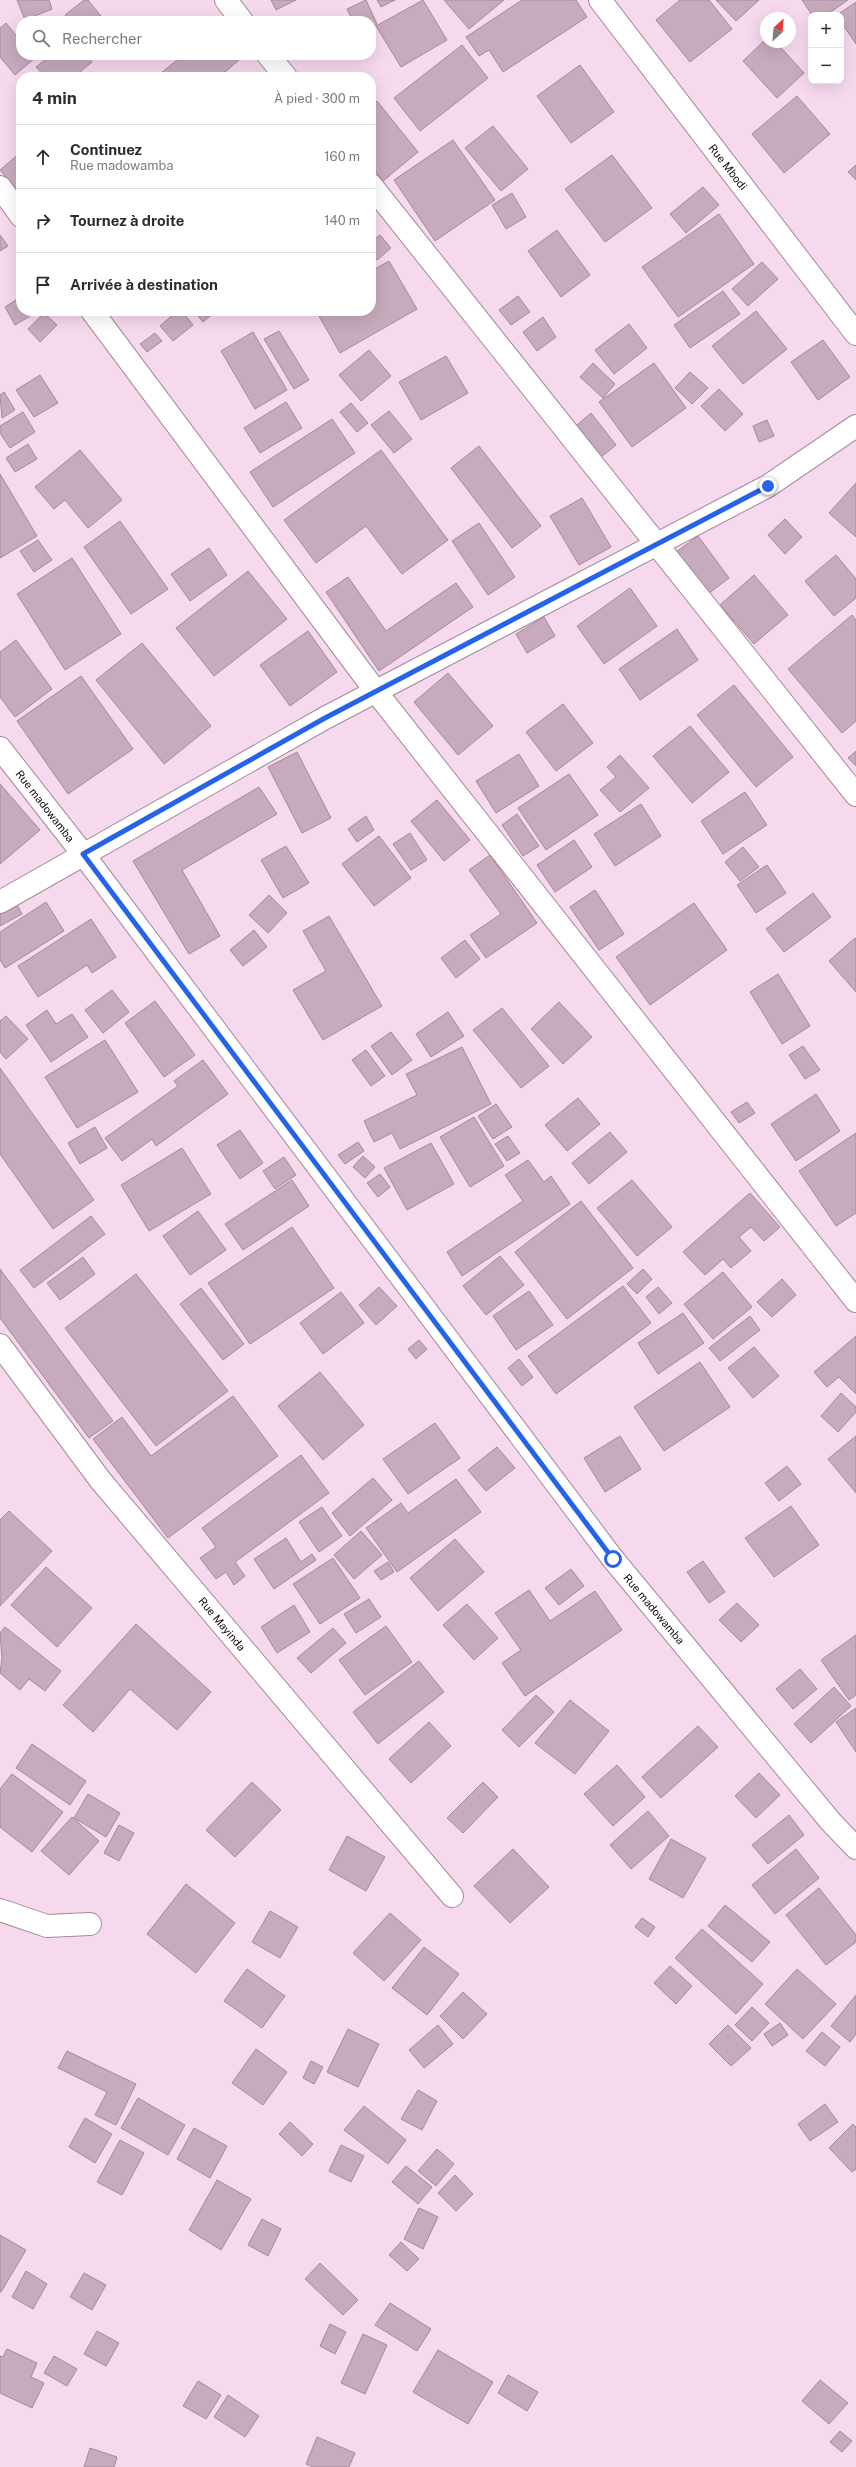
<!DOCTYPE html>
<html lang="fr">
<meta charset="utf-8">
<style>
body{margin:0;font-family:"Public Sans",sans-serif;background:#f2f2f3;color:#2b2b33}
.controls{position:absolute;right:12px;top:12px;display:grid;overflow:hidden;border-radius:8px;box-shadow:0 4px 16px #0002}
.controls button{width:36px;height:36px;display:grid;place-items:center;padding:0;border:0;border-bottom:1px solid #e1e1e2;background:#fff;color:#2b2b33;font:20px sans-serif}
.compass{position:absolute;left:760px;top:12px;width:36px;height:36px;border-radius:50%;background:#fff;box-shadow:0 4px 16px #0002;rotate:26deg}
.stop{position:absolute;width:12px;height:12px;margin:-9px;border:3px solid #2563eb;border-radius:50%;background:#fff}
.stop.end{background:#2563eb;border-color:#fff;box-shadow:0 1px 4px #0008}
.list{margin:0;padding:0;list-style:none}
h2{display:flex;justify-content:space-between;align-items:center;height:52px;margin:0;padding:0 16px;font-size:17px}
h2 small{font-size:13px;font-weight:400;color:#7c7c81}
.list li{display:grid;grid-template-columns:26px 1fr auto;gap:12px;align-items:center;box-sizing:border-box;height:64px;padding:0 16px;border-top:1px solid #e1e1e2}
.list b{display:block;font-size:15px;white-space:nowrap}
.list p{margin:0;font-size:13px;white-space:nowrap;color:#7c7c81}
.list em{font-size:13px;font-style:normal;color:#7c7c81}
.icon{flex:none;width:22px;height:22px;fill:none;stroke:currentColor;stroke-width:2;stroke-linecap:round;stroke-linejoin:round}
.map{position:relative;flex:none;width:856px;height:2467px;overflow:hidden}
.search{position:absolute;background:#fff;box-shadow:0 4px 16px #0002;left:16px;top:16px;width:360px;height:44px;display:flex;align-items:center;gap:10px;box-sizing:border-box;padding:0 14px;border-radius:16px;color:#7c7c81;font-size:15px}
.panel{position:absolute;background:#fff;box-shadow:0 4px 16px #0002;left:16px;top:72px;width:360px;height:244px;border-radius:16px}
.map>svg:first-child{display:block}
</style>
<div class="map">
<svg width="856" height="2467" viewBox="0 0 856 2467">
<rect width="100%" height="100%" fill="#f6d9ed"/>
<path fill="#c6aabd" stroke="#a4899c" d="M17,0H49L52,9L25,20Z
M84,0H88L105,21H70L65,15Z
M271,0H296L276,10Z
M366,0L377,24L371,27V21H353L347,9Z
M377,0H395L381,7Z
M423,0L447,40L401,67L376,26Z
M444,0H504L469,29Z
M522,0H576L587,17L503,72L489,50L479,56L466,37Z
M680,0H709L732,29L690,62L656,20Z
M716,0H759L736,21Z
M802,0H848L826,15H812Z
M856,2V44L841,22V15H837Z
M6,23L21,41V55H33L35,58L15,75L0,57V28Z
M766,39V42H776L804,73L777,98L743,61Z
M462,45L488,78L420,131L394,98Z
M51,55H86L92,62L74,77H45L36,67Z
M183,55H235L239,60L219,77H156Z
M580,65L614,112L571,143L537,96Z
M797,96L830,134L784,173L752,134Z
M377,101L418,152L383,181L371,166V106Z
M493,126L528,169L501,191L465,148Z
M453,140L495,200L435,241L394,180Z
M21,152V195L0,170Z
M612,155L652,208L605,242L565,189Z
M856,165V180L848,172Z
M703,187L719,205L686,233L670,214Z
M512,193L526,217L506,229L492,205Z
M719,214L754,264L678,317L642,267Z
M557,230L590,275L561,297L528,251Z
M0,235L8,246L0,251Z
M380,235L391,248L377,260L371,253V242Z
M389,261L417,309L340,353L316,311H371V271Z
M762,262L778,279L748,306L732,289Z
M723,291L740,314L690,348L674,325Z
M518,296L530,312L511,325L499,310Z
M19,298L21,311H27L30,316L15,325L5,307Z
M177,311H182L193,325L173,341L160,326Z
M194,311H216L203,322Z
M756,311L787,349L743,384L712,346Z
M44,313L57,325L40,342L28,329Z
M543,317L556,337L537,351L523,332Z
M629,324L647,348L614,374L595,350Z
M279,331L309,380L294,389L264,339Z
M253,332L287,390L255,409L221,351Z
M155,333L162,341L147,352L140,344Z
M823,340L850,377L818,400L791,362Z
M369,350L391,376L361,401L339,375Z
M446,356L468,393L421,420L399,382Z
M593,363L615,384L603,398L580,377Z
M654,363L686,408L632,447L599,402Z
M690,372L708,388L692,404L675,388Z
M40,375L58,403L34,417L16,390Z
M719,389L743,414L725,431L701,406Z
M4,392L15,410L2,418L0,395Z
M286,402L302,428L260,453L244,428Z
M351,403L368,423L357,432L340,412Z
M389,411L412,439L394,453L371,425Z
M23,412L35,432L10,448L0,433V426Z
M591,413L616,445L595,462L570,431Z
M332,419L355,453L273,507L250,472Z
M767,420L774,436L759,442L753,426Z
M28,444L37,459L15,472L6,458Z
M479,446L541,526L512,548L451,468Z
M80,450L122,500L88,528L65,500L54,509L35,487Z
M381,450L448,540L402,574L366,526L316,563L284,520Z
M0,474L37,536L0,558Z
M856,483V537L829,513Z
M582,498L611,547L579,565L550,516Z
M785,519L802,537L785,554L768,535Z
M120,521L168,589L131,614L84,547Z
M479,523L515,577L488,595L452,541Z
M698,536L729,578L708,594L676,552Z
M38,540L52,560L34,572L20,551Z
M209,548L227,575L190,601L171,574Z
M836,555L856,579V598L834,616L805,581Z
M72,558L121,634L65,670L17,594Z
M248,571L287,619L214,676L176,628Z
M754,575L788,615L754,644L720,605Z
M348,577L386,631L456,583L473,607L379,671L326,592Z
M630,588L657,626L604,664L577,626Z
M852,615L856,620V721L842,733L788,669Z
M544,617L555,636L527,653L516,634Z
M677,629L698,660L640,700L619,669Z
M308,631L337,672L290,706L260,665Z
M16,640L52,689L15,717L0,697V652Z
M142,643L211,726L164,764L96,680Z
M448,673L493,726L458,755L414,702Z
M81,676L133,749L68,794L17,721Z
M734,685L793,757L756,787L697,715Z
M563,704L593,743L556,771L526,732Z
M690,726L729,772L692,803L653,756Z
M856,751V766L848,758Z
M297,752L331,818L302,833L268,767Z
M519,754L539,786L496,813L476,781Z
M620,755L649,788L620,812L600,790L616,777L607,767Z
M569,774L598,815L546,850L518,808Z
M0,784L40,830L0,864Z
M259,787L277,814L182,870L220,936L189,954L133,861Z
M745,792L767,825L723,854L701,821Z
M437,800L470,840L444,861L411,821Z
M641,804L661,836L615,866L594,834Z
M517,814L539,846L523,856L502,825Z
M366,816L374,830L357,842L348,829Z
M410,833L427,860L411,870L393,844Z
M379,836L411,878L374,906L342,864Z
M574,840L592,867L555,892L537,865Z
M286,846L309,883L283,898L261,860Z
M743,847L759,867L740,881L725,862Z
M490,855L537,923L486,958L470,935L501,914L469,870Z
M767,865L786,893L756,913L737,885Z
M595,890L624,934L599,950L570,907Z
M813,893L831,917L784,952L766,929Z
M269,895L287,913L268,933L249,915Z
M14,899L22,914L0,926V907Z
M46,902L64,931L5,968L0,960V932Z
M694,903L727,950L650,1005L616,957Z
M329,916L382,1006L323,1040L293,990L326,971L303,931Z
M91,919L116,957L92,973L87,965L38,997L18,966Z
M254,930L267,947L243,966L230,950Z
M855,938L856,939V992L829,961Z
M465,940L480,959L456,978L441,958Z
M778,974L810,1026L782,1044L750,992Z
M112,990L129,1012L103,1033L85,1010Z
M155,1001L195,1055L164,1077L125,1023Z
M559,1002L592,1037L563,1064L531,1029Z
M502,1008L549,1066L521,1088L473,1030Z
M47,1010L56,1024L72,1014L88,1037L51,1062L26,1025Z
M448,1012L464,1036L431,1057L416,1034Z
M6,1016L28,1039L6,1059L0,1052V1021Z
M391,1032L412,1060L392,1075L371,1046Z
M105,1040L138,1092L77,1128L45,1077Z
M803,1046L820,1070L805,1079L789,1055Z
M462,1047L491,1104L400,1149L392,1133L374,1142L364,1121L417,1095L406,1074Z
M366,1050L385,1076L371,1086L352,1060Z
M203,1060L228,1094L156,1146L152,1139L122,1161L105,1138L178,1086L174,1081Z
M0,1068L94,1200L53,1229L0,1154Z
M816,1094L840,1131L796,1161L771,1124Z
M578,1098L600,1124L567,1151L545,1125Z
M747,1102L755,1113L739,1123L731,1112Z
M496,1104L512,1127L493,1139L478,1116Z
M474,1117L504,1166L470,1187L440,1137Z
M95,1127L107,1148L80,1164L68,1143Z
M240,1130L263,1163L240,1179L217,1145Z
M610,1132L627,1152L589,1184L572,1163Z
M856,1133V1213L836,1226L799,1171Z
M508,1136L520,1153L507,1161L495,1144Z
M358,1142L364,1151L345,1164L338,1155Z
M431,1143L454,1184L407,1210L384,1168Z
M182,1148L211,1194L149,1231L121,1185Z
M363,1156L375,1167L365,1178L353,1167Z
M284,1157L296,1175L275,1189L263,1171Z
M528,1160L544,1182L551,1176L570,1204L462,1276L447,1252L523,1201L505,1175Z
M380,1174L390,1187L378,1197L367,1183Z
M292,1180L309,1206L243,1250L225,1224Z
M632,1180L672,1227L637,1256L597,1208Z
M750,1193L780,1227L764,1241L751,1227L739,1237L751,1251L731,1268L723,1259L705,1275L683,1252Z
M581,1201L633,1268L567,1319L515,1252Z
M198,1211L226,1250L190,1275L163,1236Z
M91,1216L105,1234L34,1288L20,1270Z
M292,1227L334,1288L250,1344L208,1283Z
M500,1256L524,1285L486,1315L463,1286Z
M83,1257L95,1274L60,1300L47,1283Z
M0,1269L113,1421L89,1438L0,1318Z
M643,1269L652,1279L637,1294L627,1284Z
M723,1272L752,1307L713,1339L684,1304Z
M136,1274L228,1391L156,1446L65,1328Z
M782,1279L796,1295L772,1317L757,1302Z
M623,1286L651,1323L556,1394L528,1356Z
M379,1287L397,1306L376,1325L359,1305Z
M658,1287L672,1303L659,1314L646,1297Z
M201,1288L244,1344L223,1360L180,1304Z
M529,1291L553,1325L516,1350L493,1316Z
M341,1292L364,1323L323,1354L300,1323Z
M683,1313L704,1343L658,1374L638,1343Z
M750,1316L760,1330L720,1361L709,1348Z
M856,1336V1394L839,1377L827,1387L814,1372Z
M419,1340L427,1349L416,1359L408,1349Z
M754,1347L779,1376L753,1398L728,1368Z
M519,1359L533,1377L522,1386L508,1368Z
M700,1362L730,1407L664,1451L634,1407Z
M320,1372L364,1425L323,1460L278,1406Z
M841,1393L856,1407V1412L838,1432L821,1416Z
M233,1396L278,1456L168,1538L93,1439L122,1417L151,1456Z
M435,1423L460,1458L408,1494L383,1459Z
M620,1436L641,1469L605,1492L584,1458Z
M856,1436V1493L828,1459Z
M497,1447L515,1468L486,1491L468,1470Z
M301,1455L329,1493L235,1562L245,1576L234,1585L226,1572L216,1579L200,1558L216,1547L202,1528Z
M787,1466L801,1484L779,1501L765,1483Z
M373,1478L392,1500L350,1536L332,1513Z
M456,1479L481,1512L397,1572L366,1528L401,1503L408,1513Z
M791,1506L819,1545L774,1577L745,1538Z
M322,1507L342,1536L319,1552L299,1522Z
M9,1511L52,1551L0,1606V1520Z
M361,1531L382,1555L354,1579L334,1555Z
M286,1538L301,1562L312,1554L316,1560L274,1589L254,1559Z
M455,1539L484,1572L438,1611L410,1578Z
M333,1558L360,1598L320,1624L293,1584Z
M703,1561L725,1592L709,1603L687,1572Z
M388,1562L394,1572L381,1580L374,1571Z
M46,1567L92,1608L57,1647L11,1605Z
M571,1569L584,1586L559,1605L545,1588Z
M529,1590L550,1621L595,1591L622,1630L525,1696L502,1663L521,1650L495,1613Z
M369,1599L381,1617L356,1633L344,1614Z
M737,1603L759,1625L741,1642L719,1620Z
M467,1604L498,1638L474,1660L443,1625Z
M294,1605L310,1632L277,1653L261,1627Z
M136,1624L211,1692L177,1730L130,1689L93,1732L63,1705Z
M386,1626L412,1662L365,1695L339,1660Z
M5,1627L61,1671L45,1691L29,1679L20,1690L0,1673L2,1658L0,1633Z
M333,1628L346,1643L311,1673L297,1658Z
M856,1635V1695L849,1700L821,1660Z
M419,1661L444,1692L378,1744L353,1712Z
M800,1669L817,1689L793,1709L776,1689Z
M834,1687L851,1706L811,1743L794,1724Z
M536,1695L554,1712L519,1747L502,1730Z
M570,1700L609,1731L575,1774L535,1743Z
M856,1708V1752L836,1722Z
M429,1722L451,1746L411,1783L389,1759Z
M698,1726L718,1747L661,1798L642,1777Z
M32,1744L86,1781L70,1805L16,1768Z
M617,1765L645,1797L613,1826L584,1794Z
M759,1773L780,1795L756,1818L735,1796Z
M12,1774L63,1812L32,1852L0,1827V1789Z
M252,1782L281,1810L235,1857L206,1830Z
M483,1782L498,1797L463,1833L447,1818Z
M88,1794L120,1813L106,1837L74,1818Z
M648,1811L669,1836L631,1869L610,1845Z
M789,1815L804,1835L768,1864L752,1845Z
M72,1817L99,1841L69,1875L41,1851Z
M119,1825L134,1833L119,1861L104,1853Z
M347,1836L385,1857L366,1891L329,1870Z
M671,1839L706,1858L683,1898L649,1879Z
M513,1849L549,1887L510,1923L474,1886Z
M796,1849L819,1878L775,1914L752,1885Z
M186,1884L235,1923L196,1973L147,1934Z
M819,1888L856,1935V1942L826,1965L786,1915Z
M725,1905L770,1942L752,1962L708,1926Z
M270,1911L298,1927L280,1958L252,1942Z
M390,1913L421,1940L384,1981L353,1953Z
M642,1918L655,1927L648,1937L635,1927Z
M702,1929L763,1984L736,2014L675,1958Z
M424,1947L459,1974L427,2015L392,1988Z
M670,1966L692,1986L676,2004L654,1983Z
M247,1969L285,1996L262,2028L224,2001Z
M797,1969L836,2004L803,2039L765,2004Z
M463,1992L487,2014L463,2039L440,2016Z
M856,1995V2034L850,2042L831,2026Z
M752,2007L769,2023L752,2041L735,2025Z
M780,2023L788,2035L772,2046L764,2034Z
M438,2025L453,2044L424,2068L409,2050Z
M728,2025L751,2048L731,2066L709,2044Z
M348,2029L379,2044L358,2087L327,2072Z
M822,2032L840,2047L825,2066L806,2051Z
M256,2049L287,2072L263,2105L232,2083Z
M67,2051L136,2084L116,2125L95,2115L107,2092L58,2068Z
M311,2061L323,2067L314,2084L303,2078Z
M418,2090L437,2101L422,2130L401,2119Z
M138,2098L185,2125L168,2155L121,2128Z
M825,2104L838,2122L810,2141L798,2124Z
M364,2106L406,2140L388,2164L344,2130Z
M85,2118L112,2134L95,2163L69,2147Z
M290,2122L313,2144L302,2156L279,2134Z
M853,2124L856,2127V2169L852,2172L829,2148Z
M194,2128L227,2146L210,2178L177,2159Z
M120,2140L144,2153L122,2195L97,2182Z
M341,2145L364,2156L351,2182L329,2171Z
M437,2149L454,2164L436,2186L418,2171Z
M406,2166L432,2187L418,2204L392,2182Z
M455,2175L473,2194L456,2211L438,2193Z
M217,2180L251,2199L221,2250L189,2230Z
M419,2208L438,2217L423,2249L404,2239Z
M262,2219L281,2229L268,2256L248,2245Z
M0,2235L26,2250L1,2292H0Z
M401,2242L419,2259L407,2271L389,2255Z
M320,2263L358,2300L343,2315L305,2279Z
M26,2271L47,2284L33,2309L12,2297Z
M84,2273L106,2285L92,2310L70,2297Z
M390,2303L431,2329L417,2351L375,2325Z
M330,2324L346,2332L335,2354L320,2346Z
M97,2331L119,2343L106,2366L84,2354Z
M363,2334L387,2345L365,2394L341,2383Z
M7,2349L37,2363L31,2377L44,2383L32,2408L0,2393V2356L3,2357Z
M438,2350L493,2382L468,2424L413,2392Z
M54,2356L77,2369L67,2386L44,2373Z
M508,2375L538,2392L527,2411L498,2393Z
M820,2380L848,2403L829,2424L802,2401Z
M198,2381L221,2395L206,2419L183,2406Z
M228,2395L259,2416L245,2437L214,2417Z
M840,2431L852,2441L842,2452L830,2442Z
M317,2437L355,2453L349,2467H313L306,2464Z
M90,2448L117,2457L114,2467H84Z"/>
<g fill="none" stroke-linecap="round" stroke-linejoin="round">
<defs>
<path id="minor" d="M226,0L242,21
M600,0L856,334
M268,55L286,77
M371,185L856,795
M0,187L21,216
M92,311L377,693L856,1301
M0,748L83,854L613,1559L831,1822L856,1848
M0,902L325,718L768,486L856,426
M0,1345L101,1481L452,1896
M0,1910L47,1926L90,1924"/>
</defs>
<use href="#minor" stroke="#a3899b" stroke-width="24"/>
<use href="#minor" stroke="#fff" stroke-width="22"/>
</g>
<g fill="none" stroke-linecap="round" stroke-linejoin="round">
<path stroke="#2563eb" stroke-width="5" d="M613,1559L83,854L325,718L768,486"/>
</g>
<g text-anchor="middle" stroke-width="3" stroke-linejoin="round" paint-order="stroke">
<g font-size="11" fill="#12090f" stroke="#fff">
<text transform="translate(728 167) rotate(52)" y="4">Rue Mbodi</text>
<text transform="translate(45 806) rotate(52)" y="4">Rue madowamba</text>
<text transform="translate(654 1609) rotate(50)" y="4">Rue madowamba</text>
<text transform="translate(222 1624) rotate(50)" y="4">Rue Mayinda</text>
</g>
</g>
</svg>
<div class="controls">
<button>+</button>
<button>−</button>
</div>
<svg class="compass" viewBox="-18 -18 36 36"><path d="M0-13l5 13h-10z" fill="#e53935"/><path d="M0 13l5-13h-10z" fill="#7c7c81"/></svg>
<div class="stop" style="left:613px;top:1559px"></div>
<div class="stop end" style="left:768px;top:486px"></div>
<div class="search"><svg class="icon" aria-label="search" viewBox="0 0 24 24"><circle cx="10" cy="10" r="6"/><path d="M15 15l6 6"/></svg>Rechercher</div>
<section class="panel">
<h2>4 min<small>À pied · 300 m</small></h2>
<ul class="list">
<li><svg class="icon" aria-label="ahead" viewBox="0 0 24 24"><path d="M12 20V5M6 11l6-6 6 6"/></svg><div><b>Continuez</b><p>Rue madowamba</p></div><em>160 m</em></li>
<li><svg class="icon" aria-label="right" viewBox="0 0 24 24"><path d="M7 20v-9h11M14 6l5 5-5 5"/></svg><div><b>Tournez à droite</b></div><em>140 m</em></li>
<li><svg class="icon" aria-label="arrive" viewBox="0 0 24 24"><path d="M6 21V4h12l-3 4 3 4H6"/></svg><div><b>Arrivée à destination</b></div></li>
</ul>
</section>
</div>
